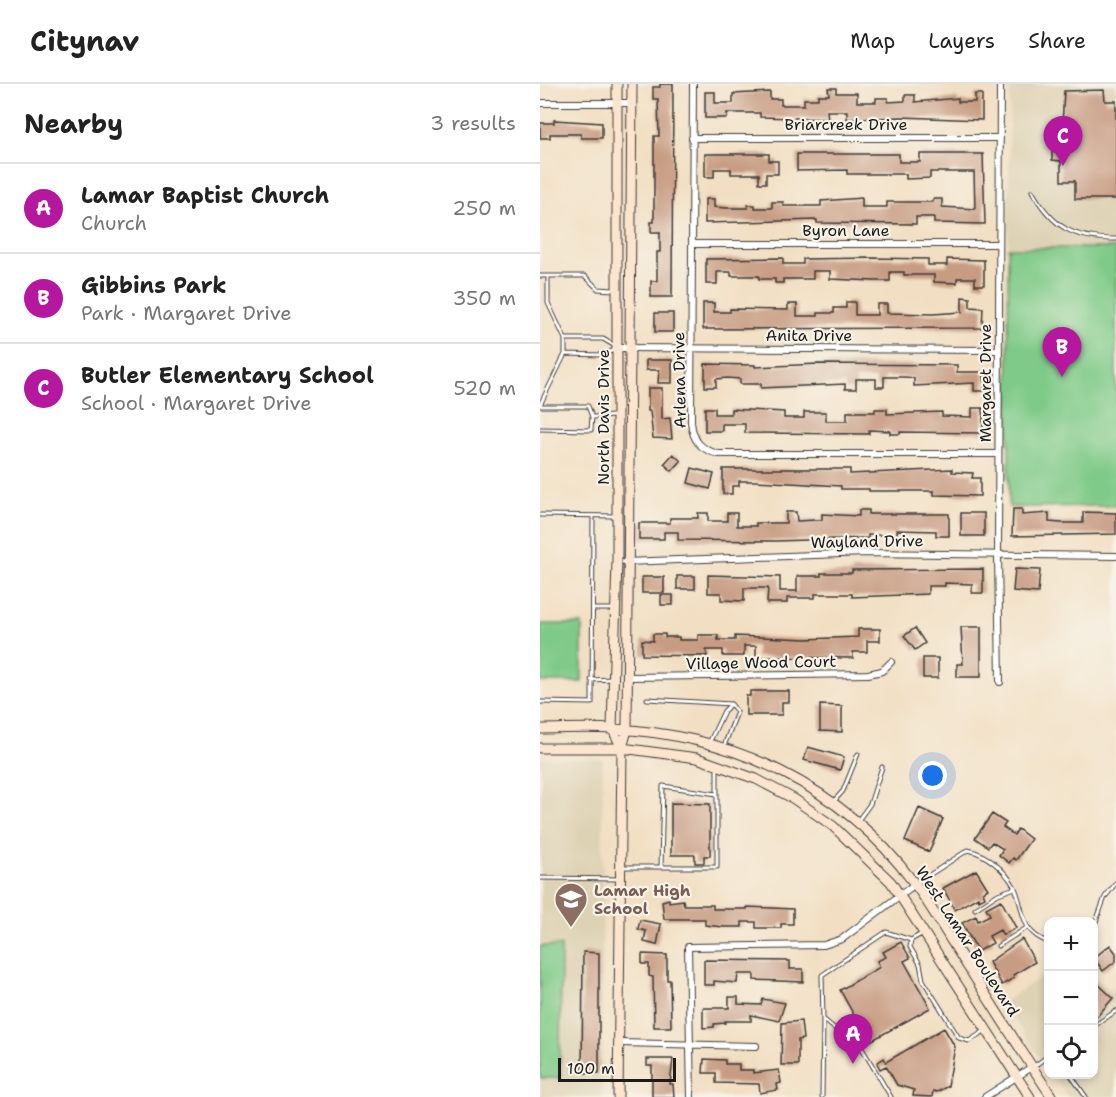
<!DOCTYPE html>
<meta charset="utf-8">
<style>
body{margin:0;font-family:"Shantell Sans",sans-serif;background:#f6f6f6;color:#222}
.controls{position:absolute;right:18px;bottom:18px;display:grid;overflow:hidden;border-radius:12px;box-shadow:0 3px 9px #0003}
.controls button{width:54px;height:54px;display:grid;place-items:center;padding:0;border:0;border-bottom:2px solid #e0e0e0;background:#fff;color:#222;font:30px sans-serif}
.scale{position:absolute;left:18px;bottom:15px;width:118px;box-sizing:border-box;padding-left:6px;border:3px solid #1c1c1c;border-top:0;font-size:16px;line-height:21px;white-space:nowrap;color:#1c1c1c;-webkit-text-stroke:4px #f7f3e8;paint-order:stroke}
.you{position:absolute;left:393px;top:692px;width:21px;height:21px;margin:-15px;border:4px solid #fff;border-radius:50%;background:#1a73e8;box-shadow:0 0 0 9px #1a73e833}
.badge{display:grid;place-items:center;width:39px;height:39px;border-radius:50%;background:#b5179e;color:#fff;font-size:20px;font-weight:700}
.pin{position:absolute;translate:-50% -50px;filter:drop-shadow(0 2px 3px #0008)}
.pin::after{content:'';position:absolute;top:32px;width:21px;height:18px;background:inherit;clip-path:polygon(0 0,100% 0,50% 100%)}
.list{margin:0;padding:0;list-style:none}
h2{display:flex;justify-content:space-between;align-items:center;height:78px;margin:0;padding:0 24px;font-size:26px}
h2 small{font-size:20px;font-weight:400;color:#767676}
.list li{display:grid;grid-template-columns:39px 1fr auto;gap:18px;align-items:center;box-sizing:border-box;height:90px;padding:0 24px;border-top:2px solid #e0e0e0}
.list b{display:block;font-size:22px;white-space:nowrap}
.list p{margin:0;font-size:20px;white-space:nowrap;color:#767676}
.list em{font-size:20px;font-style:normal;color:#767676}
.icon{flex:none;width:33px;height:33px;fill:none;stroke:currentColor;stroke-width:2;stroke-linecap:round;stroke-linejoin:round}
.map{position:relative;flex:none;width:576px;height:1013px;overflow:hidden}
header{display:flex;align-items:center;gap:36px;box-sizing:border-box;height:84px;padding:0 30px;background:#fff;border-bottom:2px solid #e0e0e0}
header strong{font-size:28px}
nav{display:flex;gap:33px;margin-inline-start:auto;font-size:21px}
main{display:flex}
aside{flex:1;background:#fff}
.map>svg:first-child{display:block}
</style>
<header>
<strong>Citynav</strong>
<nav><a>Map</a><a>Layers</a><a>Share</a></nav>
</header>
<main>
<aside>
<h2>Nearby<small>3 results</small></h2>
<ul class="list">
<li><span class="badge">A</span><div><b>Lamar Baptist Church</b><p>Church</p></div><em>250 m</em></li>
<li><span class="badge">B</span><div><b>Gibbins Park</b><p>Park · Margaret Drive</p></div><em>350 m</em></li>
<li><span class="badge">C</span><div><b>Butler Elementary School</b><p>School · Margaret Drive</p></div><em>520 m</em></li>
</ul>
</aside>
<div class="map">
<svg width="576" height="1013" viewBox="0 0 576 1013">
<rect width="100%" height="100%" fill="#f7f3e8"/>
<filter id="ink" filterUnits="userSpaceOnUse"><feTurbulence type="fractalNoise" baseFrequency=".0167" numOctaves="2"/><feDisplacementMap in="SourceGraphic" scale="12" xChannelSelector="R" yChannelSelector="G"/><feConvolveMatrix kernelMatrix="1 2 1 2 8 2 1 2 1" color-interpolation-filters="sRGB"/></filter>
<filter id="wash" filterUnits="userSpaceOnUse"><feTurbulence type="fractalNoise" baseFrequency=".008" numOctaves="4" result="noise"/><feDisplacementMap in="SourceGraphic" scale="24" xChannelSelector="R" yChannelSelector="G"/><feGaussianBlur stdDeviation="1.35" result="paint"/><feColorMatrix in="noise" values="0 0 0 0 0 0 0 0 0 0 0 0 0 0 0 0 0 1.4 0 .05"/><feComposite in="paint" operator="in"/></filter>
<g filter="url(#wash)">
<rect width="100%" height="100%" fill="#f2dfc3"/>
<path fill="#ded2b4" d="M470,0H576V164H468Z
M0,674L63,675L62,1013H0Z
M508,888V986L463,919Z
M554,891L571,906L576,901V1013H528L512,991L554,990Z"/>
<path fill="#7fca88" stroke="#4e7352" stroke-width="1.5" d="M468,164H576V422L469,423Z
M0,540H42V598H0Z
M0,862H21L20,994H0Z"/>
<g id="blocks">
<path fill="#c89c83" d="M120,0H133L132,213H111V197H117V168H120V148H111V138H114V52H119L118,15H113V3H120Z
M288,4H296V9H317V18H336V14H348V18L365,17V11H375V18L418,14V18H435V10H442V36L361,33L307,35V27H287L288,35L220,33V29H187V34H165V8H175V19H193V10L230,8V15H241V21H264V15H278V11H289Z
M564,6L565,17H576V115H535V97H521V77L512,76V59H521L524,7Z
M14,36L62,39V54H41V50H10V54H0V39H14Z
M165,70H229V77H238V90H226V99H219V90H191V85H174V93H165Z
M257,70H359V78H380V70H443L445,140L394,139V133H376V140L277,139V136L165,139V115H174V123L187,124H208V121H215V124H232V118H243V122H281V117L322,114V123H347V118H392L393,115H402V123L435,125L434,88H390V94L366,95V90H307V86L257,87Z
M243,174V180H263V175L331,174L388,175V181H407V175L444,176V201H435V194H417V199L394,198V191H364V188H350V197H335L290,195V187H273V195H243V199H235V195H219V192H191V188H177V200H166V175Z
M422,213L430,214V223L443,224L442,244L163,245V219H174V228H190V225L248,226V220H257V232H278V229H294V224H306V218H315V231H337V220H347V229L393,230L422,228Z
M115,229H133V248H115Z
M106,276H132V299H118L119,286H106Z
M165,280L215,281V283L278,280L417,281V288H444V307H434V299L374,302V294L364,293H344V303H336V295H316V305H305V300L221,304V300H200V295L187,294L176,295V303H165Z
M108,304H122V335L130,334L132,355L113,354L110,327H108Z
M165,324H175V330H191V325L244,328V334H264V328H286V337H307V328H335V325H347V330L402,328V332L432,333V324H443V349L360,348V350H350V347L329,346V350L205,349V340H182V347H165Z
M133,370L141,377L132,387L124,380Z
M152,384L174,390L170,405L148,399Z
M183,385H310V390L412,385V388L433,389L432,394H440V412L394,411V407H329V405H301V402L216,397H199V402H192V410H183Z
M473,425H482V431L509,429V438L521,439H543V428L576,429V450L472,452Z
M319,426H329V430H409V452H396V447L357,446V451H328V454L236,457L138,456V448H124V455H99V439H130V434H158V429H168V437H187V429H197V442H216V439H246V428H256L257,437L276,436H282V430L319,432Z
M421,429H444V452H421Z
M443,485V509H432V500L405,499V502H388V510L312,513V510H275V514H247V519H227L228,504H204V517L181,516V509H168V491L240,493V507H257V492H281V489H312V486Z
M475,485L500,486L498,509L473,507Z
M137,492H155V505H137Z
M102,493H124V509H102Z
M121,511H133V521H121Z
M421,543H441V593H417V580H423Z
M375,544L385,559L375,566L364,552Z
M318,545H340V557H327V568H313V574L216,573V562H204V572H183V566H166L167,572L102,571V556L113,557V550H125V553H139V556H158V551H178V556H195V552L266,555L318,553Z
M383,574H398V594H383Z
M210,607H249V618H242V631H206V612H210Z
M280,621L302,622V648L280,647Z
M268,663L304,673L300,686L264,676Z
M131,719L170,720V772H164V779H155V771H131Z
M379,724L403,735L389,768L365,757Z
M452,730L466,739L463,743L474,751L478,745L491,755L476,776L473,774L469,779L459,771L463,765L452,758L448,763L435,754Z
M436,786L448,805L443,808L445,813L439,816L438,813L415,826L403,804Z
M129,815V818L143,816L144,821H173V825H207V823L253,825V840H241V844H216V838H202V843H184L165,841V835H124L122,817Z
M461,816L476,844L463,851L460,846L449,852L453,859L438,867L422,839L436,832L438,837L450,831L446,824Z
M100,836L121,840L117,861L104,858L106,847L98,845Z
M482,855L495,878L473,891L474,894L462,901L449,878Z
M361,858L370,874L364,877L390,924L329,958L300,906L340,883L337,877L346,873L343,868Z
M570,861L576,869V877L563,887L554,874Z
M43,868L59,869V989H42Z
M102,870L127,871V896H130L131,943H114L113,893L109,892V880H102Z
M164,876L250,877V885H263V898L214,896V890H198L197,899L174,897V901H164Z
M554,896L573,914L554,936Z
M189,913H198V920L221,921L223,915L245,919L239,937L211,931V937H185V939L174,940V943L163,944V924H189Z
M261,937L263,955L258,956V981H241L242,939Z
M404,944L415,963L408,1002L397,1008L393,1007L392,1013L373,1012L374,1006L357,1001L346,982L340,985L337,979L344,974L346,978Z
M107,975H133L130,1000H133L134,1013H112V982H107Z
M164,975L185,976V980H199V986H213V989L239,986L241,999L237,1000L238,1006L220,1009L219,1000L176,999V989H163Z"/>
</g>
</g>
<g filter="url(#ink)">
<use href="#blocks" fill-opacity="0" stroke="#3c3935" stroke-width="1.5"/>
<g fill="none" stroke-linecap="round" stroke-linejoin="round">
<defs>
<path id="lane" d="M492,107C513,144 534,155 576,155
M0,192H45L58,205L74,206
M25,255H63L75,262
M25,270L63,271L74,266
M0,321L25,270V255L8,219V192
M1,322H48L52,333L76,332
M0,345L51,346L52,333
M0,431L76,432
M53,525H74
M51,596L72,595
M107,615L191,620L197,628L184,662
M0,618L52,619L53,432
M170,657L184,627L191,620
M294,717L303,707L318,670
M319,735L330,720L342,683
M82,783H177V684
M121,783L123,702L177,710
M0,794L79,795
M377,799L428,766C445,769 465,786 474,802C485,824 478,847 508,858
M435,825L458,810L475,804
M554,843L565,813L576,799
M371,856L370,863L380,880L383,896L419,954L429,957L446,946
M458,862L488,843
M554,942L576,927
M493,983L508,972
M530,990L546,1013
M282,1013L283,935
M351,1013L314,951L294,944L283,935L282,891L346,848L371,856L383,849"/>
<path id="street" d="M153,0L151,338C153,357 160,365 178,370H458
M460,0L458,471L460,598
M0,19H91
M152,54H460
M153,160H459
M79,264L459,266
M85,478L326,469L576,472
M87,593L328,590L342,587L351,578
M79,959L216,962
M151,1013L148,863L284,861L302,855L375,800
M445,1013L492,983"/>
<path id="secondary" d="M77,0V478L72,644L82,664
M0,645C24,645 49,643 73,645C192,650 302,702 374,799C389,819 402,842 416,864C448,914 479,964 512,1013
M0,664H82L157,674L216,695L254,715L293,742L351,798L490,1013
M78,1013L82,664L87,646L92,0"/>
</defs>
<use href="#lane" stroke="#3c3935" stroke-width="5"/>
<use href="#street" stroke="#3c3935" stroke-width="8"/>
<use href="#secondary" stroke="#3c3935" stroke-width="11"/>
<use href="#lane" stroke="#fff" stroke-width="3"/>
<use href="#street" stroke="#fff" stroke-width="6"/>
<use href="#secondary" stroke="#fce5cf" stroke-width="9"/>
</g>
</g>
<defs>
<symbol id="school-pin" viewBox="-11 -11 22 30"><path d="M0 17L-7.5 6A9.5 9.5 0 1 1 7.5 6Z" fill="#8d6e63" stroke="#f7f3e8"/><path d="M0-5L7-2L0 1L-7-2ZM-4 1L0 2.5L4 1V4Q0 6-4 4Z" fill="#fff"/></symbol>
</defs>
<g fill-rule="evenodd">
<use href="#school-pin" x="12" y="796" width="38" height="52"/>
</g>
<g text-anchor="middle" stroke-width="4.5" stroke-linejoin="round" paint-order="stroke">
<g font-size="16" fill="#1c1c1c" stroke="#f7f3e8">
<text x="306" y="46">Briarcreek Drive</text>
<text x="306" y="152">Byron Lane</text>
<text x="269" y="257">Anita Drive</text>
<text transform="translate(139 296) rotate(-91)" y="6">Arlena Drive</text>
<text transform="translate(445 299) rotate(-90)" y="6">Margaret Drive</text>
<text transform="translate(63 333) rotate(-90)" y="6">North Davis Drive</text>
<text transform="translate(327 457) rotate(-1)" y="6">Wayland Drive</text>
<text transform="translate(221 578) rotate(-1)" y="6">Village Wood Court</text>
<text transform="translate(428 857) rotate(57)" y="6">West Lamar Boulevard</text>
</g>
<g font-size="16" font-weight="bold" fill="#785e54" stroke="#f7f3e8" text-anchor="start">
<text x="54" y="812">Lamar High<tspan x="54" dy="18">School</tspan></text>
</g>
</g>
</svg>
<div class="controls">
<button>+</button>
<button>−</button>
<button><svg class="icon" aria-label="locate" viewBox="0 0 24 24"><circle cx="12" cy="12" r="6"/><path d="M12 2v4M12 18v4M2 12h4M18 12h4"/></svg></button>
</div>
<div class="scale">100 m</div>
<div class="you"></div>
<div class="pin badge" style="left:313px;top:980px">A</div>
<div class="pin badge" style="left:522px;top:293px">B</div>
<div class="pin badge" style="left:523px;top:82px">C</div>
</div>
</main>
